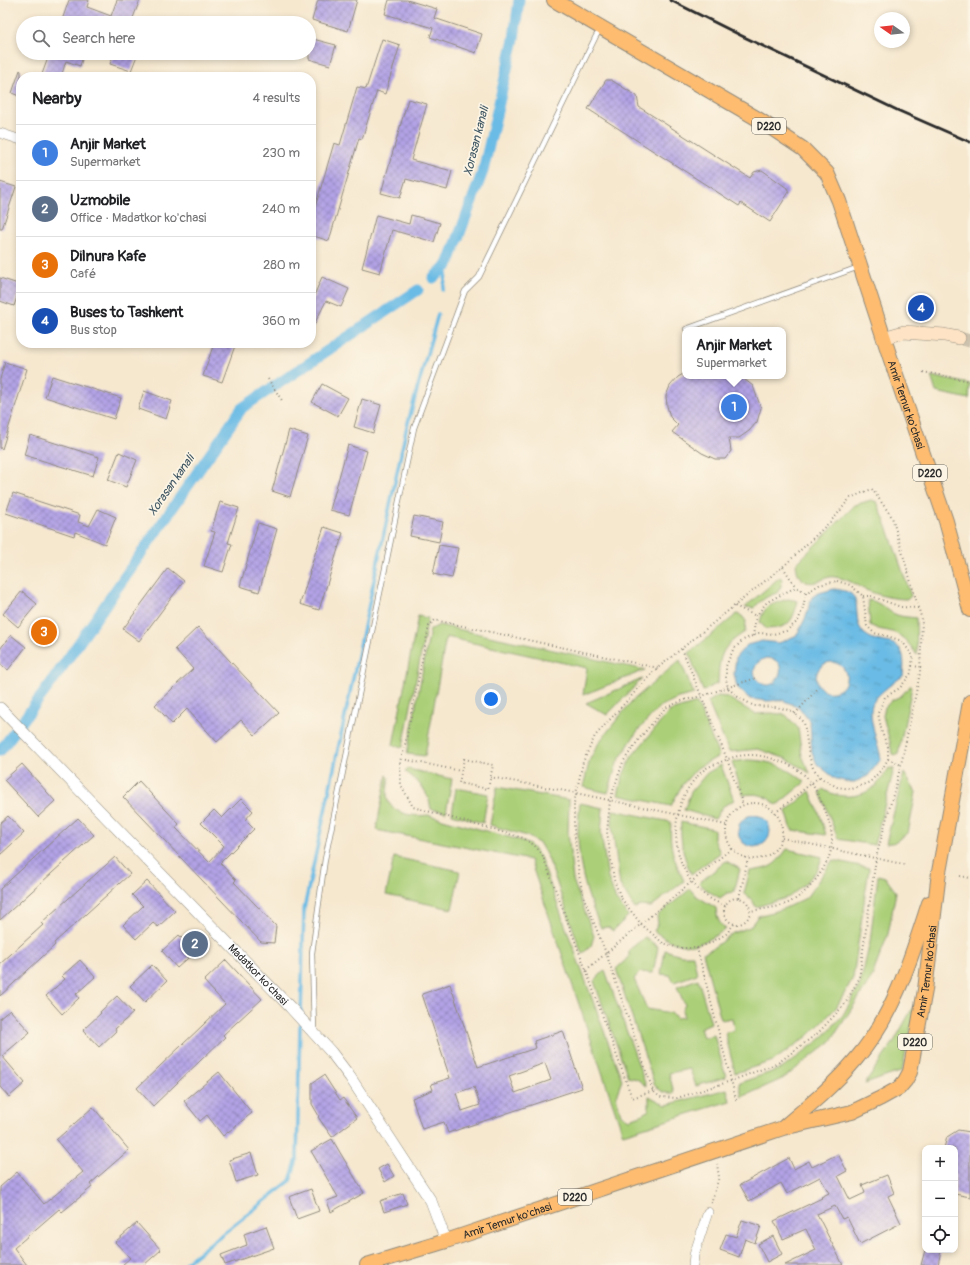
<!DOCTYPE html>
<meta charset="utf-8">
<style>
body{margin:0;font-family:Pangolin,sans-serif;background:#f2f2f2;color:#202124}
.controls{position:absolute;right:12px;bottom:12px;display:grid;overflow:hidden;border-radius:8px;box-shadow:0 2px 6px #0003}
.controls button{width:36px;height:36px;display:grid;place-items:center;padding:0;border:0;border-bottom:1px solid #e0e0e0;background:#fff;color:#202124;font:20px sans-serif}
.compass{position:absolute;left:874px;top:12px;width:36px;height:36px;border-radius:50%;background:#fff;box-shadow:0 2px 6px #0003;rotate:284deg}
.you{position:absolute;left:491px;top:699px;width:14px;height:14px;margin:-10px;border:3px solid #fff;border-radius:50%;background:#1a73e8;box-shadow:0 0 0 6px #1a73e833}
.badge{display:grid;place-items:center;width:26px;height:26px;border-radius:50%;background:#c8321e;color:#fff;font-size:13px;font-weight:700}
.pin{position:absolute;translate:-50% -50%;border:2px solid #fff;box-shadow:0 1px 4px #0006}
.popup{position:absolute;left:682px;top:327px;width:104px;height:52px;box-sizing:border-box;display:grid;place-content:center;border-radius:8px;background:#fff;filter:drop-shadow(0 1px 3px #0005);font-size:13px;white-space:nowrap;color:#757577}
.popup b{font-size:15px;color:#202124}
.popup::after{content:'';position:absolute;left:50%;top:100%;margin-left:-8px;border:8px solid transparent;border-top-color:#fff}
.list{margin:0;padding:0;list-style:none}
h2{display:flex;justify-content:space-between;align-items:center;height:52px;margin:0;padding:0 16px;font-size:17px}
h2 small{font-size:13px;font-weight:400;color:#757577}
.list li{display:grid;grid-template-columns:26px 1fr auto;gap:12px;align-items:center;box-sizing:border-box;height:56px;padding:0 16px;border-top:1px solid #e0e0e0}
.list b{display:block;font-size:15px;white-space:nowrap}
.list p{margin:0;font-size:13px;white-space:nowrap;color:#757577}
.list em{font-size:13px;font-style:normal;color:#757577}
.icon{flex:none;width:22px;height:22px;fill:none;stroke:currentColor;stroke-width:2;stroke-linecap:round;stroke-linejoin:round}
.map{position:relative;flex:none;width:970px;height:1265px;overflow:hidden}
.search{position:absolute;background:#fff;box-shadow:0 2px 6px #0003;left:16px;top:16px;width:300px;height:44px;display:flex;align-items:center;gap:10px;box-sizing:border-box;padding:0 14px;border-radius:22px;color:#757577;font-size:15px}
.panel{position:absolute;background:#fff;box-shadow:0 2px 6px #0003;left:16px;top:72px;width:300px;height:276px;border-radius:16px}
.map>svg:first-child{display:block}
</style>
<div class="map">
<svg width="970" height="1265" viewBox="0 0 970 1265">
<defs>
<pattern id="water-ripples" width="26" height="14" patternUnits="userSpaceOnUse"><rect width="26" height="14" fill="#6abbe5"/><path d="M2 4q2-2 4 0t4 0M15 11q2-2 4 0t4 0" fill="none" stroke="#5798ba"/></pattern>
<pattern id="building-cross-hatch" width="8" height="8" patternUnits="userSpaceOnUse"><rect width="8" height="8" fill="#b3a3e6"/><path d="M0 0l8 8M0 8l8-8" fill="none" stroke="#9285bb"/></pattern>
</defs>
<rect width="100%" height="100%" fill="#fcf5e5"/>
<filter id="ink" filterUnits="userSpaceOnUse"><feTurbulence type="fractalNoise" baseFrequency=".025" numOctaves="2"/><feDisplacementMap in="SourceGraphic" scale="8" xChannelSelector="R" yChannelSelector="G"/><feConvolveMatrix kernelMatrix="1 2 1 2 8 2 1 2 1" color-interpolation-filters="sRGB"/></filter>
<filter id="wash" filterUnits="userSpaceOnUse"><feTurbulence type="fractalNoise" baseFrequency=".012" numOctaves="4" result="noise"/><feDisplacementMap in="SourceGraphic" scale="16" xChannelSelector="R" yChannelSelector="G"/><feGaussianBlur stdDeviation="0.9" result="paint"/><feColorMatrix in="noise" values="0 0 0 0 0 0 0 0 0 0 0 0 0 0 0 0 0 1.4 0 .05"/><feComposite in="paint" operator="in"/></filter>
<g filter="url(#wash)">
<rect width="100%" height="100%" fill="#f6e8cf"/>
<path fill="#abcf78" stroke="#6b7d52" d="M931,376L970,384L969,399L936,392Z
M871,500L877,502L888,529L911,596L908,599C894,599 880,596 866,590C854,585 850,579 835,577C824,575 815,588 803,580C797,576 797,570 796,564L855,505Z
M780,577L782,579L781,586L777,593C767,596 761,600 754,608L745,607Z
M788,599L798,601C792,623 789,628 766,629L760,622C764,604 773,604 788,599Z
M868,600C880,601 886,611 897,615C902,617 910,617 916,618L917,655C910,645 904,636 892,632C882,629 880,631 870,625Z
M737,614L742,616L746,621L745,632C721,647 719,655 718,683L703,691L689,653Z
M418,616L428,618L403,747L393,745Z
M439,625L645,670L583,695L587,668L446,637L425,756L407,754L430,630Z
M680,660L694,694L678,698L659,707L636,733L617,763L608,793L583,787L590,759L600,741L631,702Z
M642,679L607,715L586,703Z
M911,685L912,687L898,755L892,754L890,742L883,716L885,707L892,700L901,696Z
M718,696L727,697L755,714L772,713L786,715L798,728L802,756L810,773L787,759L758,749L729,752L708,702Z
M697,703L719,756L697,768L682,785L671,806L618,795L623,775L632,756L670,711Z
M747,760C769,760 788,767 805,782L777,805C765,795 760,793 743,795L732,762Z
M721,765L734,800L722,807L715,819L684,810L691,792L707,773Z
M889,768L894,769L874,845L838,839L820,792L823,789C836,798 858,799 871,789C879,784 884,776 889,768Z
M408,769L452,779L446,812L431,809C428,790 420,783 405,771Z
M904,773L916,792L908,833L893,843H886Z
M387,775L389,778C388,785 386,794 388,801C394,815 416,817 428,815L519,840L530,845L540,857L622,1080L616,1096L621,1115L630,1119L641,1115L649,1110V1096L666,1105L727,1089L730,1101L623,1134L530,860L376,830Z
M497,787L569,800L568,833L573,880L594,936L591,946L582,954L548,858L540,844L527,836L490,825Z
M456,788L488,794L483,823L452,814Z
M810,791L820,815L826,835L792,830L786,811Z
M580,803L603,808L601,833L608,878L616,900L628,916L613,931L608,927L601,928C582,886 574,849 580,803Z
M613,810L671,822C669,848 673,857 684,881L651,907L640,906L635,909L620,885L612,825Z
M681,822L714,829V839L720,853L691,874C683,855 680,842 681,822Z
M787,849L822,857L818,869L806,883L789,897L756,907L752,900L744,893L750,871C771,868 774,867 787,849Z
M394,857L460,871L452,909L386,895Z
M833,860L869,868L853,978L836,1008L808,1036L773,1061L735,1073L725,1033L734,1030L732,1018L721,1020L703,953L713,948L733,933L750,927L758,916L783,909L806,898Z
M726,861L740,869L734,892L727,893L720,898L708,891L699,883Z
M878,875L885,877L896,892L888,934L871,979L830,1042L784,1078L742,1097L739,1083L783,1068L823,1037L843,1015L860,985L870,942Z
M690,889L695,895L716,908C717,917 718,923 726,929C696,948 685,953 654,931L658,924L657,916Z
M645,937L658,947L653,973L640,972L634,979L647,1009L671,1013L677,1018L684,1017L682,1010L685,1005L677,987L698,979L711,1023L700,1028L703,1038L714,1035L726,1077L696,1086L690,1069L669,1073L674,1093C664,1094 659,1091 654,1083L616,969L629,957V950Z
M665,950L681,955H693L697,974L674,982L670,975L661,974Z
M605,970L646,1086L637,1079L628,1077L594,981Z
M917,1000L902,1071L865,1084L893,1043Z"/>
<path fill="url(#water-ripples)" stroke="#4a7388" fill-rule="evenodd" d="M834,589C864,592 853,605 859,626C860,627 861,630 862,631C880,652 909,628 903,676C893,683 881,691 874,701C865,713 879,744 881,759L868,776L852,783L836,779L817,764L812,752L810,722L799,707L782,700L768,701L750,699L737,687L734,674L736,657L747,645L762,641L779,643L797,635L805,619L812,597L819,593ZM766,658C795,659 774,699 758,680C750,672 756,661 766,658ZM830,662C839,662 848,669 846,680C845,685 842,689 837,691C817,699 806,668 830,662Z
M738 831a16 16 0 1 1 32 0a16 16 0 1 1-32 0Z"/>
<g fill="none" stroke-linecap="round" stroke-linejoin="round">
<path stroke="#6abbe5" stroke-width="3.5" d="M443,290L448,265
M301,1015L304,909L406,430L438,314
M183,1265L290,1181L297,1159L300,1024"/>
<path stroke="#6abbe5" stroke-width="11" d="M433,278L448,265L483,171L514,39L519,0
M0,751L51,683L242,408L418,290"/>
</g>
<g id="blocks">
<path fill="url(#building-cross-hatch)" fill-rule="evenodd" d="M69,0H89L87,7L111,16L117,0H140L131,23H91L82,20L80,23H61Z
M318,0H357L348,31L312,20Z
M389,0H407L437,9L434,18L482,34L476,53L430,37L433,28L385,14Z
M309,38L336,45L330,65L309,59Z
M382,39L400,45L385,94L377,91L362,139L359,138L329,241L311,235V221L334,143L340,145L357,87L366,89Z
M48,53H84L80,66L66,61L61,77H41L49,55Z
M114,53H138L131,71L110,64Z
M20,70L21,71V97L12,93Z
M606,80H611L637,96L639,107L750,178L754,172L762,170L787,188L789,192L770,222L741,203L739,206L588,109Z
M408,99L427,104L411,160L452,171L447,190L406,179L400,198L381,193Z
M0,182L16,187L2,229H0Z
M376,215L409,224L411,215L440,223L434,242L392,230L380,273L362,268Z
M322,277L349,289L341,307L326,301L311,331V297L313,298Z
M0,278L21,285L14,306L0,301Z
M214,343H236L222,382L203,376Z
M5,362L27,369L2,449L0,448V379Z
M685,373V376H740L753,386L761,408L757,422L749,431L739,438H729L731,451L725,459H715L702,453L672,432L678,425L670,417L667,406L666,396L670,386L678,377Z
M52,376L121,398L114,419L45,397Z
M322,384L348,398L338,416L312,402Z
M144,391L172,401L166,419L138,409Z
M362,399L381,405L373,433L354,427Z
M289,430L308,436L290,497L272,491Z
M30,435L99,457L93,476L24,455Z
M348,445L367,451L349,515L330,510Z
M119,452L137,460L126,487L108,480Z
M13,493L80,515L78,522L89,526L98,509L116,517L105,544L75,532L74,536L6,513Z
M220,502L239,508L228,543L232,544L223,572L204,566L215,532L211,531Z
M414,516L443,522L439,542L410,536Z
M258,523L277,529L259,592L240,586Z
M324,527L343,533L319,610L300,604L310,572H309Z
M439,545L458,548L452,578L433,574Z
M168,568L184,581L139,641L123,629Z
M22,591L37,604L18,627L3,614Z
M198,627L279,713L255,735L241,720L217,742L187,709L172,724L155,705L193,669L175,649Z
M11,635L26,647L8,670L0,664V649Z
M22,764L55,801L38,817L4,780Z
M139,781L179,824L176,828L209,862L224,846L201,823L214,810L222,818L241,799L253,811L245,820L254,829L220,863L236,880L234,882L276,926L274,943L261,942L123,797Z
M8,816L24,833L0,855V823Z
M78,818L94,835L0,920V889Z
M115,857L130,874L54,943L55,945L0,996V964L43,925L41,923Z
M147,881L175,911L158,927L153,923L136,939L123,925L143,906L132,895Z
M179,935L195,952L177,968L162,951Z
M80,960L95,977L76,994L79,998L62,1014L46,996L65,979L62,976Z
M226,960L262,999L223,1035L225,1037L153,1106L137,1088L225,1004L204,981Z
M152,965L167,981L145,1002L130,986Z
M450,984L478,1067L536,1048L534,1041L563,1031L582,1088L448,1133L444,1122L422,1129L412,1098L433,1090L431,1084L450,1078L422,994ZM545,1063L551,1080L515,1093L509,1076ZM474,1087L480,1105L462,1111L456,1093Z
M117,996L133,1013L115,1029L116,1031L99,1047L83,1030L101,1013L100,1012Z
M10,1010L30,1032L2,1056L25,1083L9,1097L0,1087V1018Z
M219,1072L252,1113L223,1136L207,1115L200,1121L184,1101Z
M324,1075L340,1100L343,1098L357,1118L332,1137L318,1117L319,1116L312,1104V1083Z
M93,1107L129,1150L90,1184L92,1187L62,1212L59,1209L14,1248L27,1265H0V1187L17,1172L44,1204L83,1172L56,1140Z
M958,1130L970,1132V1197L955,1194V1148H944L947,1137Z
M332,1139L364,1193L331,1212L327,1201L338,1197L311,1151Z
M251,1153L258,1175L236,1182L229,1160Z
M838,1154L847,1171L838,1176L850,1200L865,1193L862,1185L887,1175L894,1193L888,1196L901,1223L860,1244L847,1217L842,1219L835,1206L817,1214L843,1265H785L816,1250L806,1229L783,1239L774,1221L822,1198L821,1197L829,1193L820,1177L787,1194L781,1183L749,1201L740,1185L789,1158L794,1169L809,1161L812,1167Z
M387,1164L394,1176L385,1182L378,1169Z
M311,1189L319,1211L297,1219L289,1197Z
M403,1193L407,1204L384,1212L380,1201Z
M742,1220L761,1226L755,1243L745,1239L739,1257L720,1250L726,1234L736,1237Z
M137,1223L161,1250L144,1265H122L130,1258L115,1242Z
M266,1226L274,1248L225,1265L221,1255L247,1245L244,1234Z
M773,1236L782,1254L767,1262L758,1244Z
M925,1250H941L938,1265H921Z"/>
</g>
</g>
<g filter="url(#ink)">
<use href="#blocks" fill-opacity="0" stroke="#908a7d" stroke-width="1"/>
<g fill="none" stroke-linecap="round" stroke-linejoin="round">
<path stroke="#cdc2ae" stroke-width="13" stroke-dasharray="13 6" stroke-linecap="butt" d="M959,338L970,341"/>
<defs>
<path id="service" d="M686,329L859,267
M314,1030L312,953L325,859L414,428L465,291L479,277L596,36L601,29"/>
<path id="minor" d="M0,133L21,140
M693,1265L694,1255L708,1212"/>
<g id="tertiary">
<path id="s1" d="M0,708L290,1007L331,1052L350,1077L431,1201L446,1241"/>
</g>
<path id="secondary" d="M883,338L904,332L944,335L959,338"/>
<g id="primary">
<path id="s2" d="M554,0L758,119L803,149L827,173L839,201L891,360L946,521L970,610"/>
<path d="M785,1126C810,1105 835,1084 856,1059C894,1015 911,958 929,903"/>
<path id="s3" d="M367,1265L446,1241L783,1128L852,1112L881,1098L899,1088L905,1081L910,1072L925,990L939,872L970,702"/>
</g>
</defs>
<use href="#service" stroke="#908a7d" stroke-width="6"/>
<use href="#minor" stroke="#908a7d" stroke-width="10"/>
<use href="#tertiary" stroke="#908a7d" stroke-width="12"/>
<use href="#secondary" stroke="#908a7d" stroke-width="14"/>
<use href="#primary" stroke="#908a7d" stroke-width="16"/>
<path stroke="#908a7d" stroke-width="2" stroke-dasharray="1 3" stroke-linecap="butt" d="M923,372L970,381
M268,379L283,402
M872,489L892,517L922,620L920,673L901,765L876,858L859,979L845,1004L818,1033L778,1063L731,1081L677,1098L660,1097L653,1091L606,953L584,898L579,876L574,829V803L583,762L595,736L654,671L786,564L836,516L850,498Z
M783,567L796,587
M837,581L850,585L863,596L867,626L874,633L887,636L902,641L913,656L911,673L900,688L885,697L878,713L882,733L888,747V759L883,768L870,782L852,789L837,787L821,778L813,768L809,756L804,722L792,711L776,707L754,706L738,697L728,688L726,679V666L733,650L743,640L759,633L773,634L786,631L798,621L803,608L806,593L819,585Z
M863,596H871L901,607L919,608
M735,606L756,616
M753,636L756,616L767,602L796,587L806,593
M682,649L727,759L743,805
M912,666L921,667
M795,714L819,687
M402,759L461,771
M464,759L493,765L488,789L459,783Z
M888,759L901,765
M490,777L576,793L726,825
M726 831a28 28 0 1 1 56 0a28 28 0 1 1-56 0Z
M775,813L819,777
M782,838L907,865
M960,876L970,878
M724 911a13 13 0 1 1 26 0a13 13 0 1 1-26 0Z
M739,898L748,859
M725,906C716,902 706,897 699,890C687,879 679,861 677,845C673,817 682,788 705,769C709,766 716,764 721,762C739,753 758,753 776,760C801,768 810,777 821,801C829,819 837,840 828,859C820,877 805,896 786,904C775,908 762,909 750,911
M734,924L726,934L710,943L697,948H679L663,943L641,924L621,898L614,880L607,832L610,800L623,762L639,739L665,708L684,700L702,696L756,678
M697,948L737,1103
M586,970L732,848
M653,1091L632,1098L586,970L542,854L534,845L523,838L413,807L401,785L400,761L404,750L429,626L435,620L658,668
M711,1203L719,1177L717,1164"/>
<use href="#service" stroke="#fff" stroke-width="4.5"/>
<use href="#minor" stroke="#fff" stroke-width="9"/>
<use href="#tertiary" stroke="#fff" stroke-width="11"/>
<use href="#secondary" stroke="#fee4c5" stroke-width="13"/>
<use href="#primary" stroke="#fdbc6f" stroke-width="14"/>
<path stroke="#2b2b2b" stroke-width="3" d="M670,0L742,36L897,110L970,142"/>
</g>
</g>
<g text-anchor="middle" stroke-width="3.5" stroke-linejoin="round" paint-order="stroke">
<g fill="#fcf5e5" stroke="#6a6863" stroke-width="1">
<rect x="752" y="118" width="34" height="16" rx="3"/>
<rect x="913" y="465" width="34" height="16" rx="3"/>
<rect x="898" y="1034" width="34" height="16" rx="3"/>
<rect x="558" y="1189" width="34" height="16" rx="3"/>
</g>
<g font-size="10" font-weight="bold" fill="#2b2b2b">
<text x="769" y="130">D220</text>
<text x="930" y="477">D220</text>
<text x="915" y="1046">D220</text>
<text x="575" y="1201">D220</text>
</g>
<g font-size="11" fill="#2b2b2b" stroke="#fcf5e5">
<text dy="4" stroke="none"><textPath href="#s2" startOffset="569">Amir Temur ko'chasi</textPath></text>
<text dy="4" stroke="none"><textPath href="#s3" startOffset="683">Amir Temur ko'chasi</textPath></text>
<text dy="4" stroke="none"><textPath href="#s1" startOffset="371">Madatkor ko'chasi</textPath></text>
<text dy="4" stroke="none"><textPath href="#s3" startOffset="147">Amir Temur ko'chasi</textPath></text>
</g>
<g font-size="12" font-style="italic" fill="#3e5663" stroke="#fcf5e5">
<text transform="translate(476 141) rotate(-76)" y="4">Xorasan kanali</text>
<text transform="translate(171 485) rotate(-55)" y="4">Xorasan kanali</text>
</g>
</g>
</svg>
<div class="controls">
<button>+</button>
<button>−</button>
<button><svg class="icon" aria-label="locate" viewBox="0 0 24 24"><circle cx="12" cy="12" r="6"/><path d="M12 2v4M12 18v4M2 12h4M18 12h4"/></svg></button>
</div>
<svg class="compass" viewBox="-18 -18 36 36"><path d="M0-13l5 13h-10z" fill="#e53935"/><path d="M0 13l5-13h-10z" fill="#757577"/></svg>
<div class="you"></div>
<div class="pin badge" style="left:734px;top:407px;background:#3f7fe0">1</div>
<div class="popup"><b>Anjir Market</b>Supermarket</div>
<div class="pin badge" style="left:195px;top:944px;background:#5c6f8a">2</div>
<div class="pin badge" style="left:44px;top:632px;background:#e8710a">3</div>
<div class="pin badge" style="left:921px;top:308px;background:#1a4fb4">4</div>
<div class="search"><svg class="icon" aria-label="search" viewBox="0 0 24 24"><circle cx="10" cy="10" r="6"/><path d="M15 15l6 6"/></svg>Search here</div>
<section class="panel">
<h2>Nearby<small>4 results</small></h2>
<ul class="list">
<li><span class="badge" style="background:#3f7fe0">1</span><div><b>Anjir Market</b><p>Supermarket</p></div><em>230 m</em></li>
<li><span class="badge" style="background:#5c6f8a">2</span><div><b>Uzmobile</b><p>Office · Madatkor ko'chasi</p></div><em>240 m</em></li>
<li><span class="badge" style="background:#e8710a">3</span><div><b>Dilnura Kafe</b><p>Café</p></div><em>280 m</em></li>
<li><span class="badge" style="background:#1a4fb4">4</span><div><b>Buses to Tashkent</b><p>Bus stop</p></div><em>360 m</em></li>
</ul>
</section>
</div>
